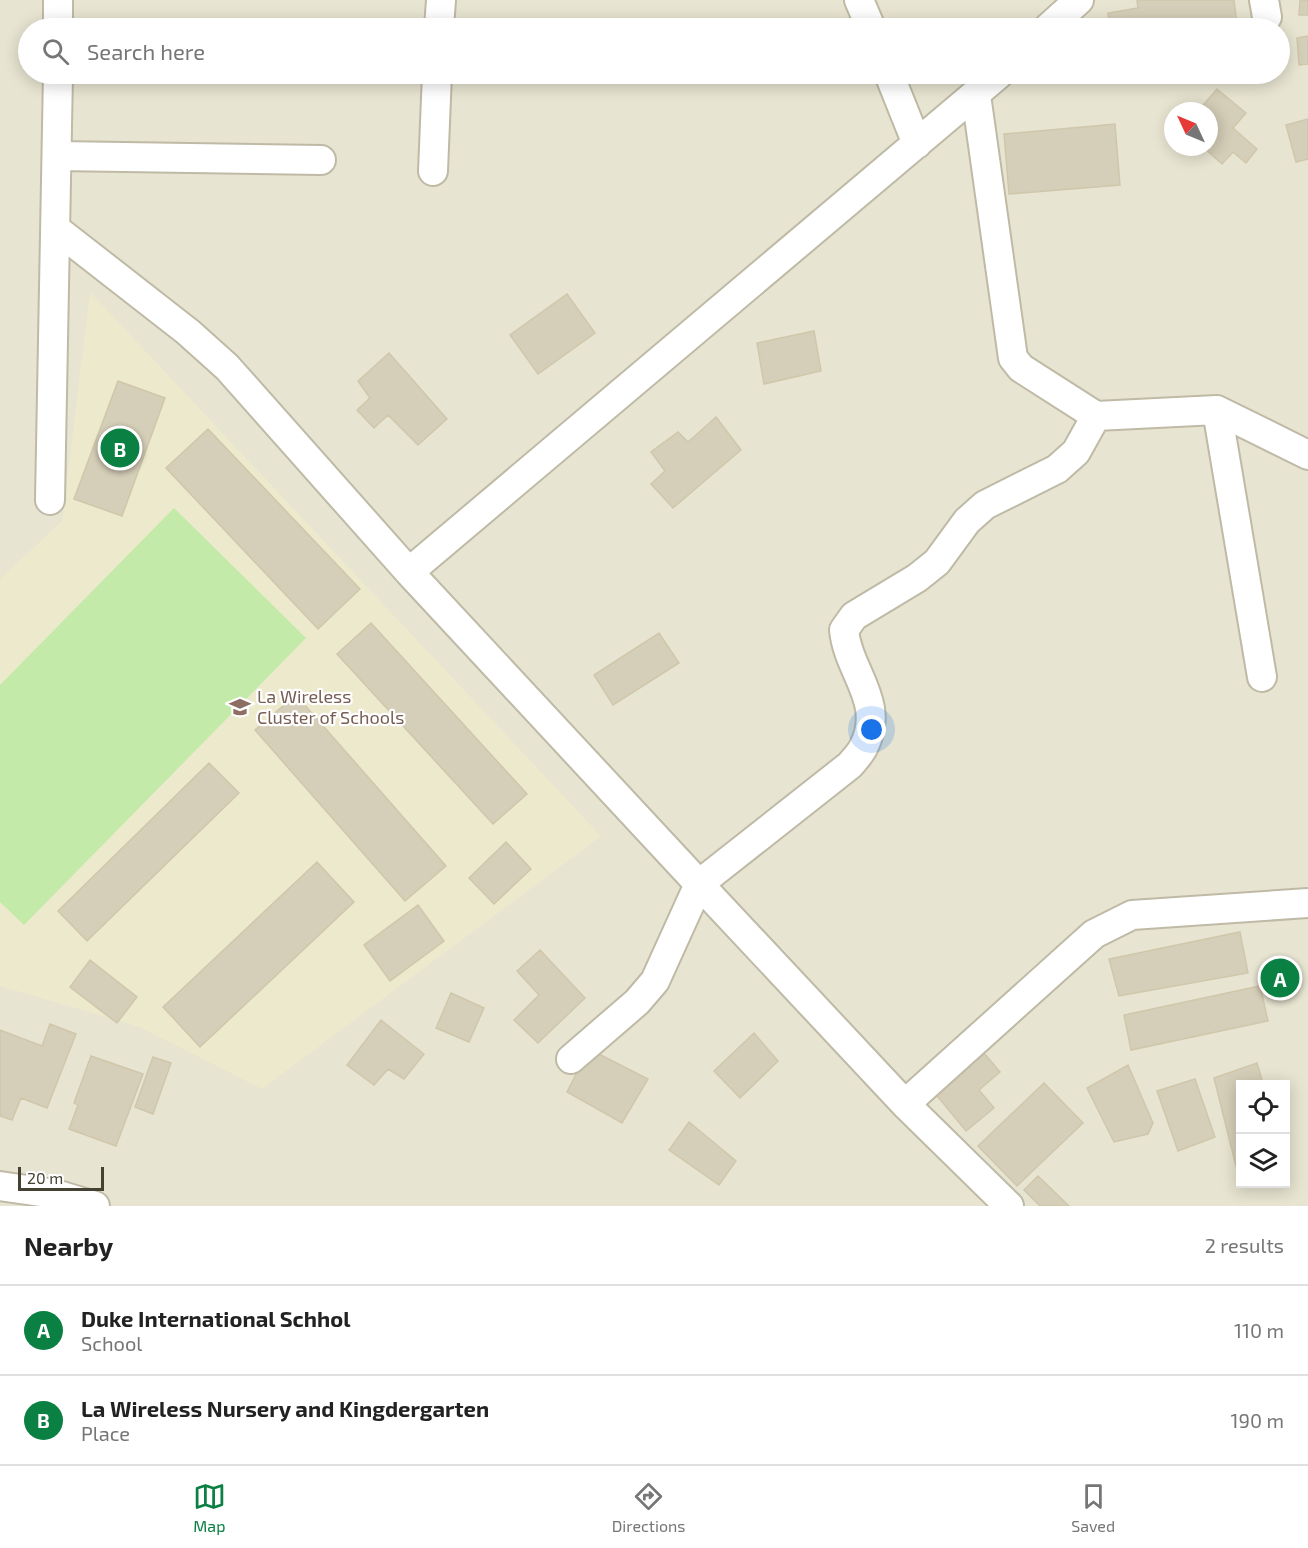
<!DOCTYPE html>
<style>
body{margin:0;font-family:"Exo 2",sans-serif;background:#f6f6f6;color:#222}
.controls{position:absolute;right:18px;bottom:18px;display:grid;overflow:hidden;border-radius:0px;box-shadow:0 3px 15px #0003}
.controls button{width:54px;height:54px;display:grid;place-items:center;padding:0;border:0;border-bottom:2px solid #e0e0e0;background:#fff;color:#222;font:30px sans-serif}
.compass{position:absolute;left:1164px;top:102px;width:54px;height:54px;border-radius:50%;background:#fff;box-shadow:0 3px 15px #0003;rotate:314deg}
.scale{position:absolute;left:18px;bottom:15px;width:86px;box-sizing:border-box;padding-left:6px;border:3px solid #454133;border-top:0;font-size:16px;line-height:21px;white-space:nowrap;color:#454133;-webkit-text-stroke:4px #fff;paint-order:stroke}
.you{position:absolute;left:872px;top:730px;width:21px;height:21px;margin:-15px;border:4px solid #fff;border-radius:50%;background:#1a73e8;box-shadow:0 0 0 9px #1a73e833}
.badge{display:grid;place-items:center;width:39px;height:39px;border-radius:50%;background:#0b8043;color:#fff;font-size:20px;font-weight:700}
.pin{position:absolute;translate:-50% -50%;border:3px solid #fff;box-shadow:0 2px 6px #0006}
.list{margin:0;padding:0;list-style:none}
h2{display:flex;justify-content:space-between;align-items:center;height:78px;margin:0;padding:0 24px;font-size:26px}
h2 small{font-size:20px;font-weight:400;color:#767676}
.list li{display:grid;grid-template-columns:39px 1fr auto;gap:18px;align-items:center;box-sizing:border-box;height:90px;padding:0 24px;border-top:2px solid #e0e0e0}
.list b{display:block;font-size:22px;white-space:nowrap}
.list p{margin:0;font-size:20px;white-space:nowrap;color:#767676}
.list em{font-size:20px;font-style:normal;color:#767676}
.icon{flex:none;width:33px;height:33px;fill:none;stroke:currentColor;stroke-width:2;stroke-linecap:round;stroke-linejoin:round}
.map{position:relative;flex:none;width:1308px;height:1206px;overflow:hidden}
.search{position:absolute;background:#fff;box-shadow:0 3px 15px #0003;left:18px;right:18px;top:18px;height:66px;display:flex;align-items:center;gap:15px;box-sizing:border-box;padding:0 21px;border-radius:33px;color:#767676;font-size:22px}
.sheet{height:258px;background:#fff}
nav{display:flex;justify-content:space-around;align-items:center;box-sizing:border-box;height:84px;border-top:2px solid #e0e0e0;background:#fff;font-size:16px;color:#767676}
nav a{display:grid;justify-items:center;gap:3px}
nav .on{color:#0b8043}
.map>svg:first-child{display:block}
</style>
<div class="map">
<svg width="1308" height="1206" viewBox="0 0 1308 1206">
<rect width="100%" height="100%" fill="#f3f0e3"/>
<path fill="#e7e4d1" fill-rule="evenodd" d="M0,0H1308V1206H0ZM28,28H1280V74H28ZM1173,111H1209V147H1173ZM1240,1084H1286V1184H1240Z"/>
<path fill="#ede9cc" d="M90,292L601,836L262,1089L140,1027L0,986V579L62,521Z"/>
<path fill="#c3eaa9" d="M174,508L306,638L24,925L0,902V685Z"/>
<path fill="#d5ceb8" stroke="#d0c7ab" stroke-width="1.5" d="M1137,0H1234L1237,24L1208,28H1110L1108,13L1138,8Z
M1300,0H1308V15H1299Z
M1308,36V64L1299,65L1297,38Z
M1217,89L1246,113L1233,128L1257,149L1246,163L1233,152L1222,164L1203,147H1209V111H1198Z
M1308,119V159L1296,162L1286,125Z
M1115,124L1120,185L1009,194L1004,134Z
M567,294L595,333L538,374L510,335Z
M814,331L821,371L764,384L757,343Z
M389,353L447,419L418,445L388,415L374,428L357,410L370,398L358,381Z
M118,381L165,398L122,516L74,499Z
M716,417L741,450L673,508L651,484L665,471L651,452L678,432L688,442Z
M208,429L360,589L318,629L166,468Z
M371,623L527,794L493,824L337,654Z
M659,633L679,663L613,705L594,675Z
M296,695L446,866L405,901L255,730Z
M209,763L239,793L87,941L58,911Z
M506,842L531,869L494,904L469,878Z
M317,862L354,902L200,1047L163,1007Z
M418,905L444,941L390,981L364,945Z
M1240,932L1248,973L1119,996L1109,959Z
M540,950L585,998L538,1043L514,1020L539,995L517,971Z
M90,960L137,997L117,1023L70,987Z
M1260,986L1268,1021L1131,1050L1124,1015Z
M451,993L484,1008L469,1042L436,1028Z
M381,1020L424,1054L404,1079L388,1069L374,1085L347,1065Z
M50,1024L76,1034L47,1108L21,1098L12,1120L0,1116V1030L42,1046Z
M754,1033L778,1061L740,1098L714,1071Z
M589,1049L648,1079L622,1123L567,1092Z
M983,1052L1000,1072L979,1090L994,1108L966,1131L934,1092Z
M91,1056L143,1074L116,1146L69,1129L78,1105L74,1103Z
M153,1057L171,1063L153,1114L135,1107Z
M1257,1063L1263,1084H1240V1165L1236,1166L1214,1078Z
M1128,1065L1153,1123L1148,1134L1114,1142L1087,1088Z
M1195,1079L1215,1137L1178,1151L1157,1091Z
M1044,1083L1083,1123L1017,1186L978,1146Z
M689,1122L736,1161L719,1185L669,1150Z
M1038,1176L1069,1206H1040L1024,1190Z"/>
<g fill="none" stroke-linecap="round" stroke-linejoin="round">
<defs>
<path id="minor" d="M859,0L871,28
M1264,0L1267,17
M58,28V0
M439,28L441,0
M1048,28L1079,0
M889,74L917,144
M976,95L1013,358L1021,368L1096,416L1217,410L1308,455
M57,156L321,160
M433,171L437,74
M56,229L188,332L227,367L409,572L699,884L905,1104L1009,1206
M1217,410L1262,677
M50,500L58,74
M409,572L999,74
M571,1059L637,1002L655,981L699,884L850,765C855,759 861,753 864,746C886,702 848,672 844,630L854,616L917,578L937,562L967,521L985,505L1057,469L1076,452L1096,416
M905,1104L1094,934L1132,915L1308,903
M0,1186L55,1194L95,1206"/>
</defs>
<use href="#minor" stroke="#bfbaa6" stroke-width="32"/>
<use href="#minor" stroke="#fff" stroke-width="28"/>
</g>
<defs>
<symbol id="school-bare" viewBox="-9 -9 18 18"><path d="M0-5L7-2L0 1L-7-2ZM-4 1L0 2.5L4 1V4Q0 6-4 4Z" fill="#8d6e63" stroke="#fff" stroke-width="2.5" paint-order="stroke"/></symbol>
</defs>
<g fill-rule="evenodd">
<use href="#school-bare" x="225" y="692" width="30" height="30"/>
</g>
<g text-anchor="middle" stroke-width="4.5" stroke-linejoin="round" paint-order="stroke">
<g font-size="18" fill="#785e54" stroke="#fff" text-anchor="start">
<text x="257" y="703">La Wireless<tspan x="257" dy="21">Cluster of Schools</tspan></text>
</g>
</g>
</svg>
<div class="controls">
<button><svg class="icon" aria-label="locate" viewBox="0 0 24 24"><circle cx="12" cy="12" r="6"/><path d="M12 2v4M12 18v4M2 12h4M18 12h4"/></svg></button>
<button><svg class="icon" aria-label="layers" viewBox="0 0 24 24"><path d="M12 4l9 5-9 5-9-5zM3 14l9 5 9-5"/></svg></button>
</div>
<svg class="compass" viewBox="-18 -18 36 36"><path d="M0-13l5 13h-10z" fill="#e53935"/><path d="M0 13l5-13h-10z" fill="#767676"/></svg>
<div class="scale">20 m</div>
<div class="you"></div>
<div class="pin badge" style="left:1280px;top:978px">A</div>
<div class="pin badge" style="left:120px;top:448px">B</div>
<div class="search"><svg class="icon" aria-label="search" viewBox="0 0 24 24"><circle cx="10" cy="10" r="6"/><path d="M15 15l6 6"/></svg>Search here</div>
</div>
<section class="sheet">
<h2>Nearby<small>2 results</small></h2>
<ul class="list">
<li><span class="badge">A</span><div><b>Duke International Schhol</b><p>School</p></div><em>110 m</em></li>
<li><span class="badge">B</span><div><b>La Wireless Nursery and Kingdergarten</b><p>Place</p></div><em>190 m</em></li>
</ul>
</section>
<nav>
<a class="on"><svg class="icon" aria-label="map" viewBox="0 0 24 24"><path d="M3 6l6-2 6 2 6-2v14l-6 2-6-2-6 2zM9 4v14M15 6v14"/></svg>Map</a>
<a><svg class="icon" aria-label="directions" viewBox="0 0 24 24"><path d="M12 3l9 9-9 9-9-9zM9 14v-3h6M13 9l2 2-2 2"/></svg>Directions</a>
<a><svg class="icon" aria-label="saved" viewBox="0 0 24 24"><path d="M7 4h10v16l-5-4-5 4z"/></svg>Saved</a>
</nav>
